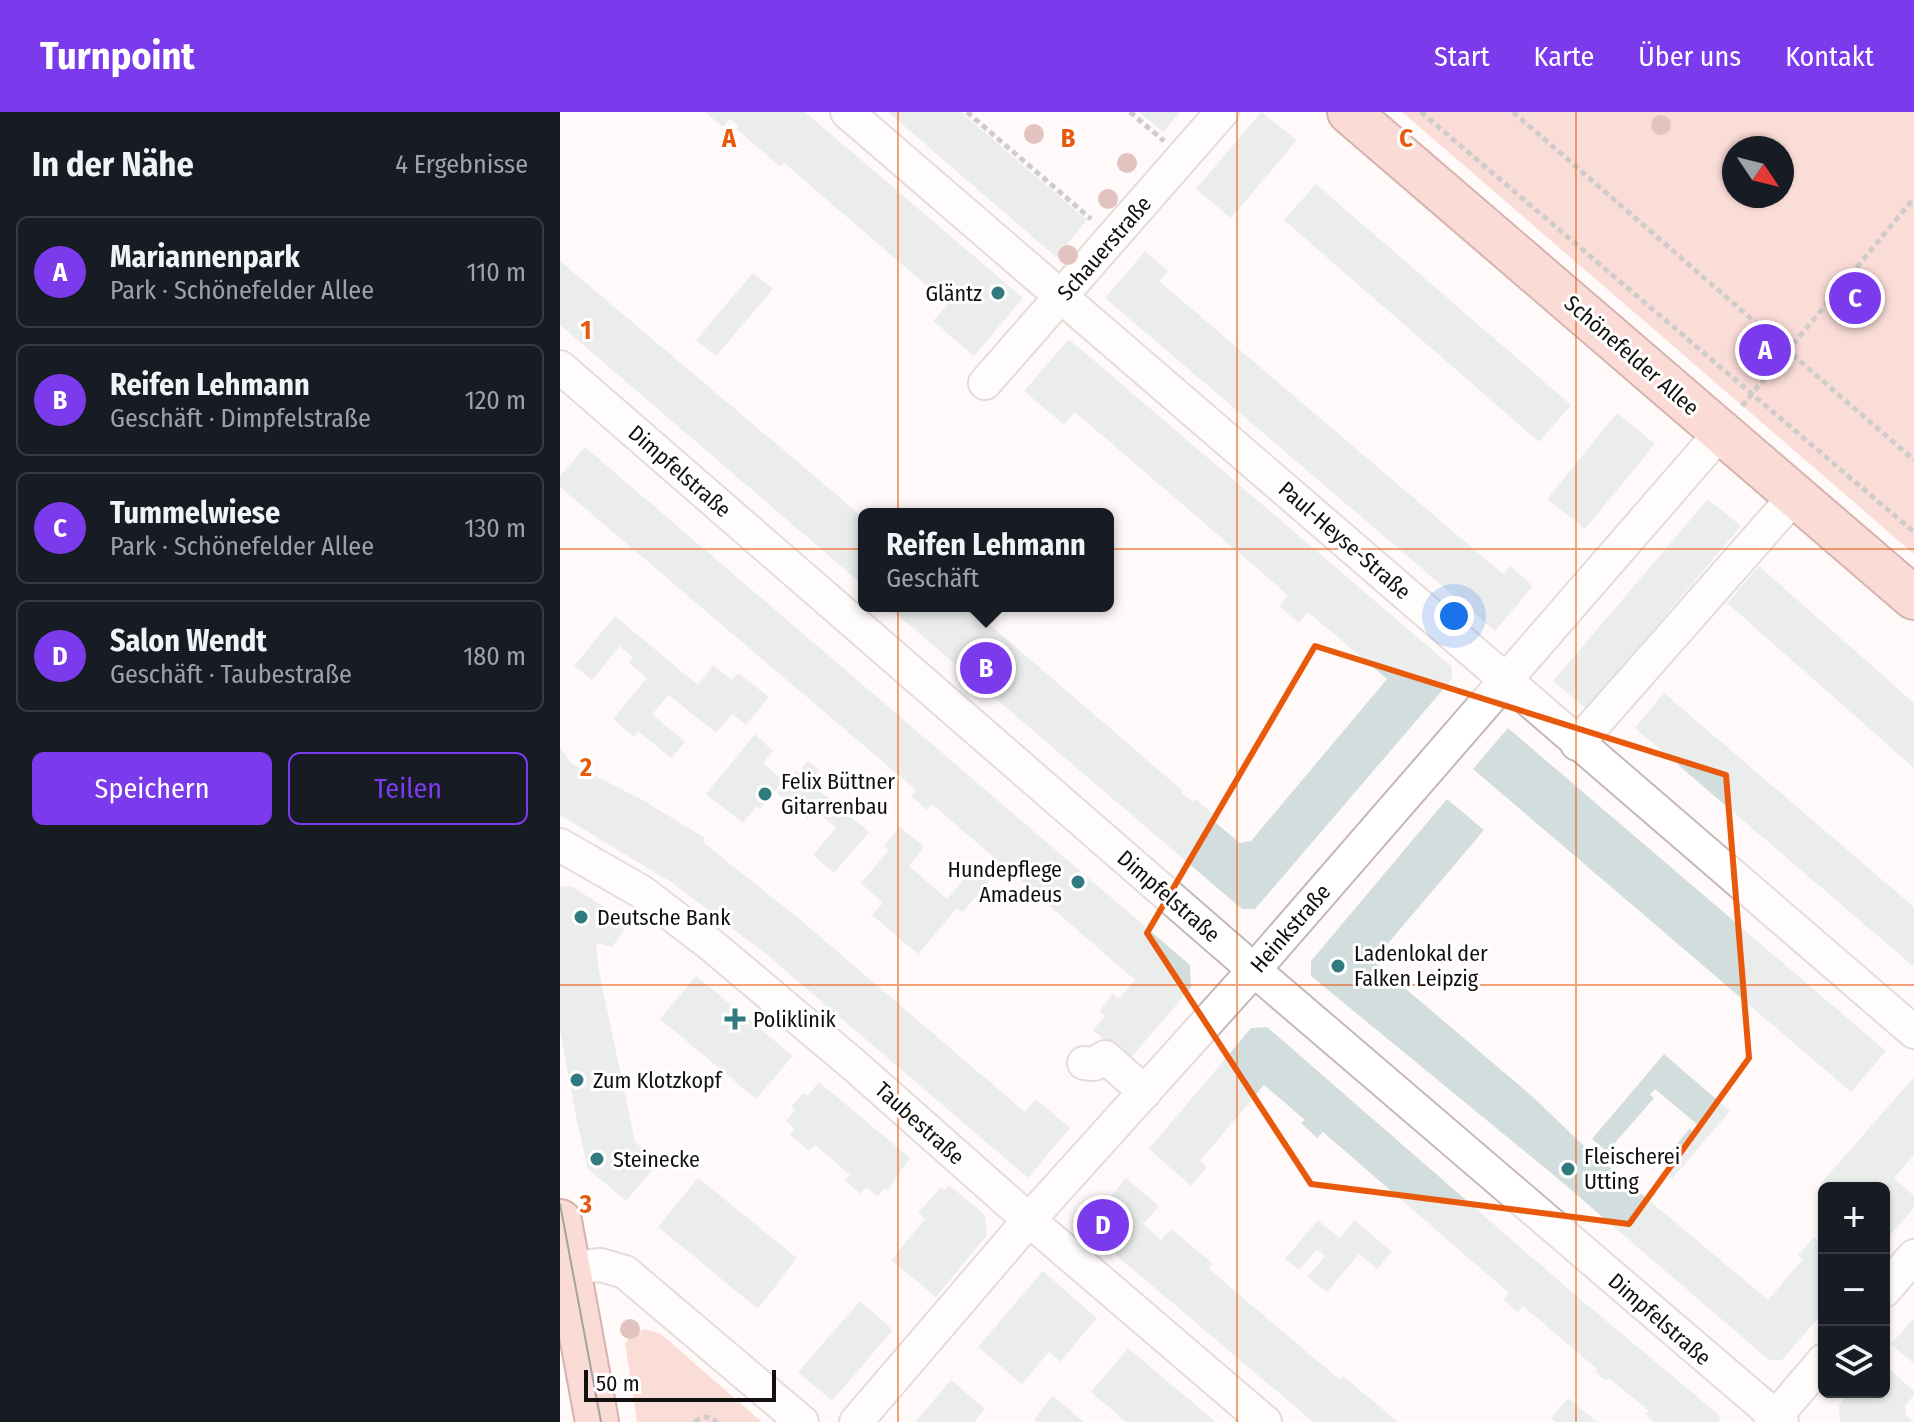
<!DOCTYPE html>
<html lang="de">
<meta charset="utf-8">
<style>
body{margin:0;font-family:"Fira Sans Condensed",sans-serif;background:#242831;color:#f1f3f6}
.controls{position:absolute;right:24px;bottom:24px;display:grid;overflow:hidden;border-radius:12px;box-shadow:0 2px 6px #0004}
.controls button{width:72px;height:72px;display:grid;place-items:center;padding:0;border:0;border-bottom:2px solid #363941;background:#171b24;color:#f1f3f6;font:40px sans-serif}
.compass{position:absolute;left:1162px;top:24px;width:72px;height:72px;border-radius:50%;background:#171b24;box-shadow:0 2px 6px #0004;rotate:125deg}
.scale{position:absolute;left:24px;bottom:20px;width:192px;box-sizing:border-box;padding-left:8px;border:4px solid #13100f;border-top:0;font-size:22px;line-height:28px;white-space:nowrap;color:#13100f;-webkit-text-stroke:6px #fff;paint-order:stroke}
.you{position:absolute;left:894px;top:504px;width:28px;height:28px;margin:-20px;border:6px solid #fff;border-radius:50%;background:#1a73e8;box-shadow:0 0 0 12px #1a73e833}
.badge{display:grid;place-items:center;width:52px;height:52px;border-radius:50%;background:#7c3aed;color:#fff;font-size:26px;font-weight:700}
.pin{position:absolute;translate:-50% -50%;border:4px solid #fff;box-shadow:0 2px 8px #0006}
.popup{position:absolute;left:298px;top:396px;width:256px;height:104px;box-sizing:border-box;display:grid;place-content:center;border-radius:12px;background:#171b24;filter:drop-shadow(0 2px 6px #0005);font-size:26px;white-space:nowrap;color:#9ea1a6}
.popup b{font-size:30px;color:#f1f3f6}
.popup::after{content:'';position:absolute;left:50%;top:100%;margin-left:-16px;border:16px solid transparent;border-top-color:#171b24}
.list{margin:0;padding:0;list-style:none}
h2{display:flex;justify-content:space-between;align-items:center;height:104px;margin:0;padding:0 32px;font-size:34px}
h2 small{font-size:26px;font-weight:400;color:#9ea1a6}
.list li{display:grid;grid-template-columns:52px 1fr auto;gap:24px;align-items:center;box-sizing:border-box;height:112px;margin:0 16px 16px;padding:0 16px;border:2px solid #363941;border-radius:12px}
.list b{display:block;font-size:30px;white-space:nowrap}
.list p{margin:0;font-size:26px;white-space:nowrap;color:#9ea1a6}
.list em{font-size:26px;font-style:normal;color:#9ea1a6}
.actions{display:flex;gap:16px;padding:24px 32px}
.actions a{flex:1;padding:18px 0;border:2px solid #7c3aed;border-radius:12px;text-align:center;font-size:28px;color:#7c3aed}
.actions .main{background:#7c3aed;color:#fff}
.icon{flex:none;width:44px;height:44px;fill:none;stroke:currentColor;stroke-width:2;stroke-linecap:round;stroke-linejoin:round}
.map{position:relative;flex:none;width:1354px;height:1310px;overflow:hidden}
header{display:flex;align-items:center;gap:48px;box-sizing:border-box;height:112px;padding:0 40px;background:#7c3aed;color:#fff}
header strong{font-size:38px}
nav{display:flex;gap:44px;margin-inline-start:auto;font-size:28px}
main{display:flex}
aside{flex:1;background:#171b24}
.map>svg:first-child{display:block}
</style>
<header>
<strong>Turnpoint</strong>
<nav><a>Start</a><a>Karte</a><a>Über uns</a><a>Kontakt</a></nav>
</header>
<main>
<aside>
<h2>In der Nähe<small>4 Ergebnisse</small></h2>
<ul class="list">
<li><span class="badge">A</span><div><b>Mariannenpark</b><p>Park · Schönefelder Allee</p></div><em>110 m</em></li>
<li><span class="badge">B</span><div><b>Reifen Lehmann</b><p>Geschäft · Dimpfelstraße</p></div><em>120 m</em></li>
<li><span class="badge">C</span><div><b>Tummelwiese</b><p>Park · Schönefelder Allee</p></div><em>130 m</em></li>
<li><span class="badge">D</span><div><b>Salon Wendt</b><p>Geschäft · Taubestraße</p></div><em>180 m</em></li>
</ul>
<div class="actions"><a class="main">Speichern</a><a>Teilen</a></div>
</aside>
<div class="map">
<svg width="1354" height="1310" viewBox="0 0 1354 1310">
<rect width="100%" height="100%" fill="#fffaf9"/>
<path fill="#f6bbb0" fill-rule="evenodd" d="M842,0H1354V442ZM1174,36H1222V84H1174Z
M85,1217L101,1222L202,1310H77L65,1231L73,1221Z"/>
<path fill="#d2dede" d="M145,0H245L463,186L414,244L373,209L388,192L224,51L221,55L176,17L179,14L170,7L163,15Z
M328,0H401L527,108L496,145Z
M579,0H620L603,20Z
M701,0L737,28L671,106L636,77Z
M756,72L1011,293L979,330L724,108Z
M585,139L608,159L599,169L943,462L950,454L973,474L935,519L545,186Z
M0,149L304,406V474L0,213Z
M193,161L213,177L156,244L136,228Z
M509,227L892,555V567L695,797H682L327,494H408L623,679L621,681L633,690L635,687L653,702L650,706L680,731L691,729L827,567L748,500L739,511L719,494L728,483L515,300L504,313L464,279Z
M1057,301L1095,332L1025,417L987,387Z
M25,335L630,853L631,876L569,948L533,918L545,904L539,899L553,882L558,887L575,868L372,692L367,698L351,684L356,678L0,375V364Z
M1148,387L1181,414L1026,597L993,569Z
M1199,454L1354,591V656L1167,491Z
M55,504L138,573L153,553L172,568L178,561L209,585L186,613L172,602L156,621L109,583L92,602L125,630L111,646L78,619L74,625L53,607L87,566L69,551L73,546L60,534L32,568L14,554Z
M1104,581L1354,795V855L1075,616Z
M948,616L1326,939L1291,980L913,657Z
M195,622L213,639L203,651L223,669L200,697L196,694L183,711L146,682Z
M0,635L11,651L86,690L145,726L144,731L237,805L465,1000L476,987L510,1016L468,1066L206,842L114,772L0,703Z
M248,649L259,658L249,670L309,720L274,761L253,743L276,716L256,699L248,707L217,681L236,659L238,661Z
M887,687L924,718L813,849L973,985L1023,1033L1208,1188L1243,1147L1238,1143L1254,1125L1258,1129L1264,1122V1199L1222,1248H1209L996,1065L751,864V849Z
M340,715L364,735L349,754L387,787L418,751L434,764L403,800L397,796L358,842L312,803L323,791L301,771L329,738L324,734Z
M4,774L13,775L69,811L52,835L36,831L39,859L75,1030L99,1050L66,1089L28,1057L16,1005L0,918V775Z
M136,864L233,944L196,987L100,907Z
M707,915L1013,1181L1159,1303L1160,1310H1094L1085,1302L1089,1299L1049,1266L1046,1269L1035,1260L1037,1257L963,1194L958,1200L944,1188L949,1181L763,1020L757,1026L741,1011L745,1008L704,973L640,1049L647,1055L631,1074L589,1037L691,916Z
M1104,942L1170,999L1112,1067L1109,1065L1113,1047L1108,1042L1130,1016L1133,1019L1138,1013L1095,977L1090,983L1094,986L1047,1040L1032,1027Z
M1354,965V1043L1334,1066L1354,1084V1096L1324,1130V1076H1266L1261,1071Z
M259,970L350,1046L328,1078L325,1076L318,1085L306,1075L301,1082L285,1069L290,1063L255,1033L249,1039L230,1023L235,1017L226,1009L235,998L231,995L243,981L247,984Z
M138,1066L237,1146L198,1197L98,1115Z
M566,1066L599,1094L583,1112L601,1128L611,1117L653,1152L649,1157L780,1268L783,1264L838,1310H753L524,1116Z
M389,1073L425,1103L427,1123L376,1185L331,1148L365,1107L358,1101L381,1075L385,1078Z
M758,1108L780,1126L794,1108L832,1140L817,1157L799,1142L767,1180L747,1165L765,1144L757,1137L739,1158L725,1147Z
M483,1159L537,1206L500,1250L489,1240L462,1272L418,1235Z
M300,1189L333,1218L272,1289L238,1260Z
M1354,1206V1252L1331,1232Z
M568,1236L613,1274L656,1310H566L531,1280Z
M1324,1252L1354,1279V1283L1345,1294L1346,1303L1354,1310H1280L1279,1293L1290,1280H1324Z
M391,1268L425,1297L414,1310H355Z
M493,1284L524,1310H477L474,1307Z
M1008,1286L1037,1310H995L991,1306Z"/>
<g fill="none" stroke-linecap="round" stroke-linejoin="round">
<defs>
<path id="minor" d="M287,0L1354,920
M0,255L694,858L1222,1310
M425,271L662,0
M1017,632L1235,384
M0,733L82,780L150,832L294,953L469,1108L705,1310
M524,951L534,952L545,945L585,980
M9,1156L41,1153L65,1160L242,1310
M1324,1179L1354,1144
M296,1310L469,1108L694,858L1161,320
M1211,1310L1264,1248"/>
<path id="major" d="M789,0L1354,486
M0,1109L37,1310"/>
</defs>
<use href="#minor" stroke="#c4b9b7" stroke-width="36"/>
<use href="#major" stroke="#a15d51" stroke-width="46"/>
<path stroke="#9a9695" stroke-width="5" stroke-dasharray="6 4" stroke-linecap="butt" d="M407,0L531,107
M570,0L604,29
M861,0L1354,420
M953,0L1354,348
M1182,294L1354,86
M135,1310C142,1303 149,1304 157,1310"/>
<use href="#minor" stroke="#fff" stroke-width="32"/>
<use href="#major" stroke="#f5b7ac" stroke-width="42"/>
<path stroke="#3b3837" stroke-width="2" d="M0,1092L41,1310"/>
</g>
<g fill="#be8179">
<circle cx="1101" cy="13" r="10"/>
<circle cx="474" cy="22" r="10"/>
<circle cx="567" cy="51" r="10"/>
<circle cx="548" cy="87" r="10"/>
<circle cx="508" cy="143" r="10"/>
<circle cx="70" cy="1217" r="10"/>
</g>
<path d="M0 0H1354V1310H0ZM755,534L1166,663L1189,946L1069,1112L751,1072L587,821Z" fill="#fffaf9" fill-opacity=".55" fill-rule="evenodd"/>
<path fill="none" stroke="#e8590c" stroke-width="6" stroke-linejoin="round" d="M755,534L1166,663L1189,946L1069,1112L751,1072L587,821Z"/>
<path fill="none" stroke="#e8590c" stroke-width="2" stroke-opacity="0.55" d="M338,0V1310M677,0V1310M1016,0V1310M0,437H1354M0,873H1354"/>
<g fill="#317a7d" stroke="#fff" stroke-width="3">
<circle cx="438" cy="181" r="8"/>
<circle cx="205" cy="682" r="8"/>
<circle cx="518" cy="770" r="8"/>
<circle cx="21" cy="805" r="8"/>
<circle cx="778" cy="854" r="8"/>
<path d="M171 895h8v8h8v8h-8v8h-8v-8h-8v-8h8z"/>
<circle cx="17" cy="968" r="8"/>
<circle cx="37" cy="1047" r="8"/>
<circle cx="1008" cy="1057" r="8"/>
</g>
<g text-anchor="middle" stroke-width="6" stroke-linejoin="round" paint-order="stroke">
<g font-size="22" fill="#13100f" stroke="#fff">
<text transform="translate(544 136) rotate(-49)" y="8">Schauerstraße</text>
<text transform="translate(1072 243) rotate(41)" y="8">Schönefelder Allee</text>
<text transform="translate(120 359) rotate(41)" y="8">Dimpfelstraße</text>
<text transform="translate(785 428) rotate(41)" y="8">Paul-Heyse-Straße</text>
<text transform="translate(609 784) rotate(41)" y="8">Dimpfelstraße</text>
<text transform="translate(730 816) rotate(-49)" y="8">Heinkstraße</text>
<text transform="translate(360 1011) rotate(42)" y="8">Taubestraße</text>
<text transform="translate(1100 1207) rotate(41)" y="8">Dimpfelstraße</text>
</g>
<g font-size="22" fill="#13100f" stroke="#fff" text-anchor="start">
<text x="422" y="189" text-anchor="end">Gläntz</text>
<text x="221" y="677">Felix Büttner<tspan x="221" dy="25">Gitarrenbau</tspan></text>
<text x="502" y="765" text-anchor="end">Hundepflege<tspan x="502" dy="25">Amadeus</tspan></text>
<text x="37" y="813">Deutsche Bank</text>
<text x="794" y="849">Ladenlokal der<tspan x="794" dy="25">Falken Leipzig</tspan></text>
<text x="193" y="915">Poliklinik</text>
<text x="33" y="976">Zum Klotzkopf</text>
<text x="1024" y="1052">Fleischerei<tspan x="1024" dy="25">Utting</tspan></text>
<text x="53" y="1055">Steinecke</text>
</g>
</g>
<g font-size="26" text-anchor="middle" font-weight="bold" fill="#e8590c" stroke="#fff" stroke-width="6" stroke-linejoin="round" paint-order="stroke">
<text x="169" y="35">A</text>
<text x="508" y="35">B</text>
<text x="846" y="35">C</text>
<text x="26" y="227">1</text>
<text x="26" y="664">2</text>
<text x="26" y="1101">3</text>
</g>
</svg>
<div class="controls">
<button>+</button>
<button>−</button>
<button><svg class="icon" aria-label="layers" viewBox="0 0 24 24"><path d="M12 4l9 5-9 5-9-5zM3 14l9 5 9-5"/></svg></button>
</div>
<svg class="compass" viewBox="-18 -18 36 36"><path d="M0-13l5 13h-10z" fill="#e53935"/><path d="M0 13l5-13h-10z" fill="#9ea1a6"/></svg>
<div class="scale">50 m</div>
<div class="you"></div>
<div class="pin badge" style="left:1205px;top:238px">A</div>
<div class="pin badge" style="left:426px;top:556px">B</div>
<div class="popup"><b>Reifen Lehmann</b>Geschäft</div>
<div class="pin badge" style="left:1295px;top:186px">C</div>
<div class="pin badge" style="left:543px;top:1113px">D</div>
</div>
</main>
